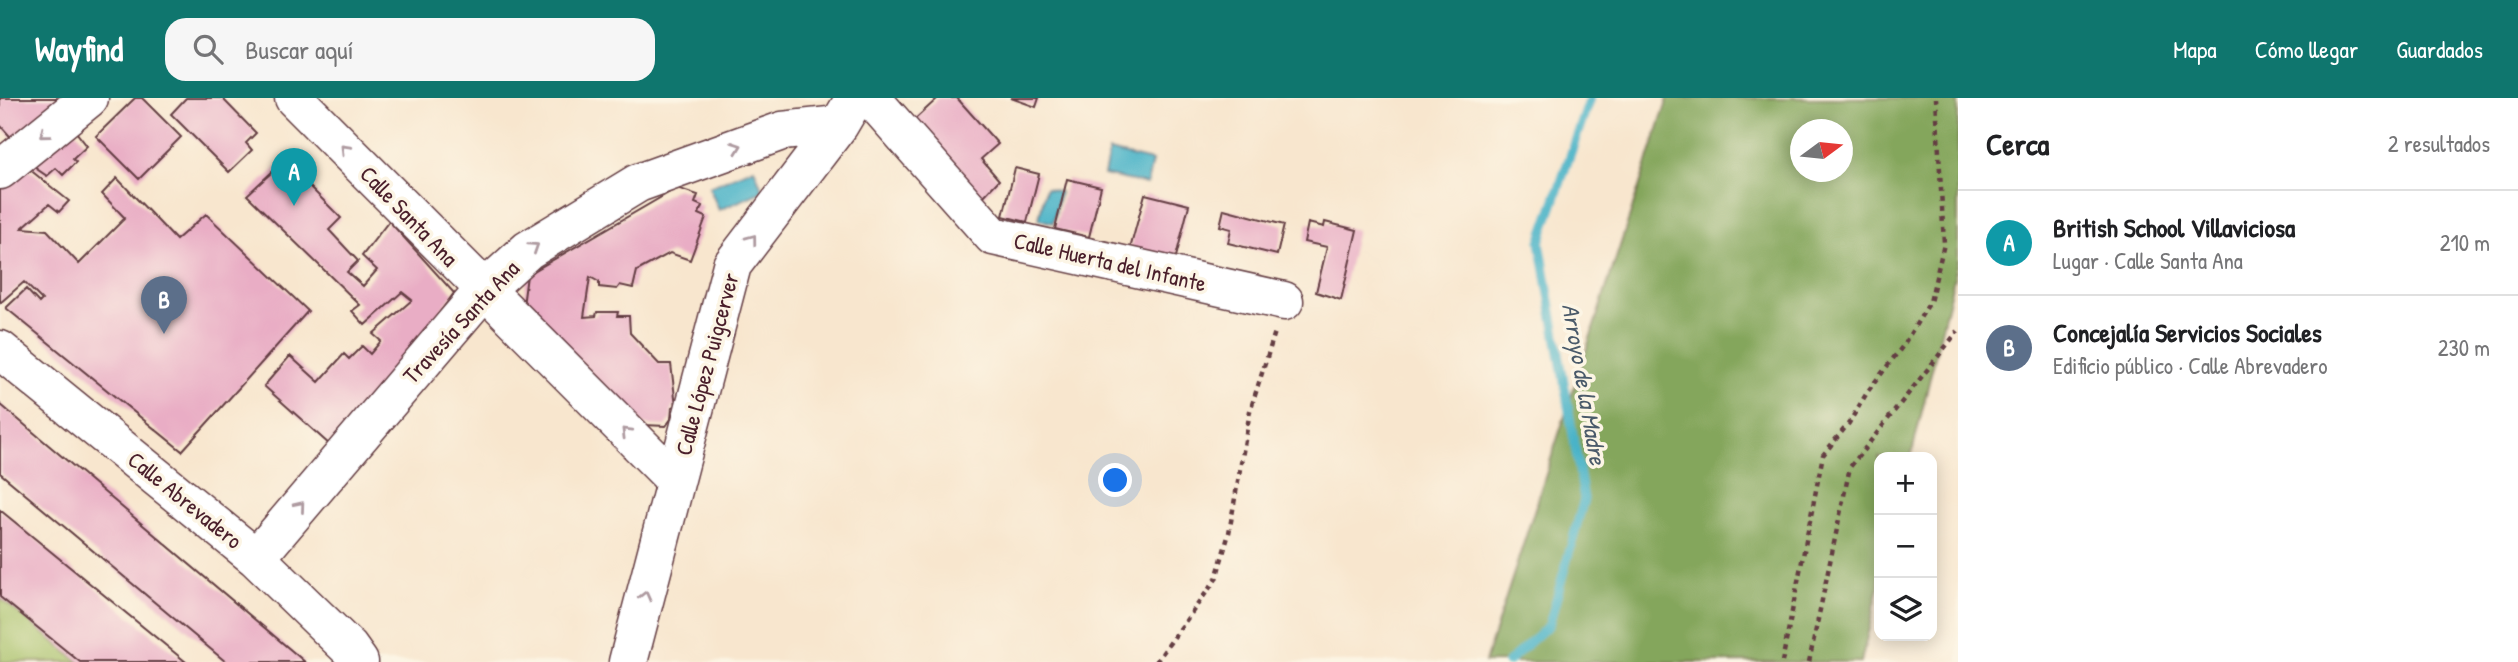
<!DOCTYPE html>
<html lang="es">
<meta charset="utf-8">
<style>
body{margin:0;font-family:"Patrick Hand",sans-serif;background:#f6f6f6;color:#202124}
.controls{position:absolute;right:21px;bottom:21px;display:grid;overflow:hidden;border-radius:14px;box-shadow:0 4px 18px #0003}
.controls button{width:63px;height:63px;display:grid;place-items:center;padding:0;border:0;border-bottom:2px solid #e0e0e0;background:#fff;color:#202124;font:35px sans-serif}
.compass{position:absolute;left:1790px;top:21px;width:63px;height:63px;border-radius:50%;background:#fff;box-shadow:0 4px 18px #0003;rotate:75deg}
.you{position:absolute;left:1116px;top:383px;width:24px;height:24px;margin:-18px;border:5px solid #fff;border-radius:50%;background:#1a73e8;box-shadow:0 0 0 10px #1a73e833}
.badge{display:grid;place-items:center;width:46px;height:46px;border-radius:50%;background:#0f766e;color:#fff;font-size:23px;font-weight:700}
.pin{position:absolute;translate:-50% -58px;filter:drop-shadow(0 2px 4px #0008)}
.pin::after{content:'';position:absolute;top:37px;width:24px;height:21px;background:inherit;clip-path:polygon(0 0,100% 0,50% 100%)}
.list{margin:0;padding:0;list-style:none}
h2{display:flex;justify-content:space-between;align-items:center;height:91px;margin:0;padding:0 28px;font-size:30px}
h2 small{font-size:23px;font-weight:400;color:#757577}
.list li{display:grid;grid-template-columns:46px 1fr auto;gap:21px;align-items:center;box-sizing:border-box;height:105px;padding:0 28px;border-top:2px solid #e0e0e0}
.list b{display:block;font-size:26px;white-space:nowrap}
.list p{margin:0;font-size:23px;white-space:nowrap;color:#757577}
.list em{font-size:23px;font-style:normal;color:#757577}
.icon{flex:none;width:38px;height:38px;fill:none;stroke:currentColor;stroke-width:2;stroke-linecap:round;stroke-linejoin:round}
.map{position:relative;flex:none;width:1958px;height:564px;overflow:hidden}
header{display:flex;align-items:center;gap:42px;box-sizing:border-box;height:98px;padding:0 35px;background:#0f766e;color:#fff}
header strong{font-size:33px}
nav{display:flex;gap:38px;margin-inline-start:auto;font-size:24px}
.search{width:490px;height:63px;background:#f6f6f6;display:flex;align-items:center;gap:18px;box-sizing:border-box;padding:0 24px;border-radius:21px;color:#757577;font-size:26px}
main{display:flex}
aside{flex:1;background:#fff}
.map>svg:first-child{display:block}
</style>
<header>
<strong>Wayfind</strong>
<div class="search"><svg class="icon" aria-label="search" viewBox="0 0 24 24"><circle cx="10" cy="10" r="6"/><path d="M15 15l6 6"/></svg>Buscar aquí</div>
<nav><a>Mapa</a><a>Cómo llegar</a><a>Guardados</a></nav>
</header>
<main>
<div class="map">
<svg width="1958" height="564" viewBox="0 0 1958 564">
<rect width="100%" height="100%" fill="#fcf5e5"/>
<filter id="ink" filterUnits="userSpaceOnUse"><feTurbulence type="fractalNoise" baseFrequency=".0143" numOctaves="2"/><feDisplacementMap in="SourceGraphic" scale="14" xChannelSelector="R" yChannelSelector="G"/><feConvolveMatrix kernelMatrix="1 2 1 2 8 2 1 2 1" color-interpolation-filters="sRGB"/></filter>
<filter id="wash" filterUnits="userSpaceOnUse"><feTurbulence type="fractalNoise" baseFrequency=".00686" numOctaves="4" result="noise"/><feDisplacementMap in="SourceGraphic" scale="28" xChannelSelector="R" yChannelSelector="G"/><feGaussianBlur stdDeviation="1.57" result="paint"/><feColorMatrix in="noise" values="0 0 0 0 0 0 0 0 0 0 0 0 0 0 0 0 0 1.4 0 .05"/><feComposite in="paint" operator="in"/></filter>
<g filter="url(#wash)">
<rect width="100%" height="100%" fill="#f8e6ce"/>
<path fill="#a6c066" stroke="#787048" stroke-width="2" d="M0,500L79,564H0Z"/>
<path fill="#84a65b" stroke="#676243" stroke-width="2" fill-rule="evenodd" d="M1668,0H1958V163L1911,359H1879V489L1861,564H1485ZM1800,32H1842V74H1800Z"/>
<path fill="#49b3c8" stroke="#4a697a" stroke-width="2" d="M1109,53L1152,63L1147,86L1104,77Z
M754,70L763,93L719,112L709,89Z
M1046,90L1060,94L1053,125L1039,121Z"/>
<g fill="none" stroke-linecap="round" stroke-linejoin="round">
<path stroke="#49b3c8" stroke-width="9" d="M1508,564L1549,527L1584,401L1540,144L1590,0"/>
</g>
<g id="blocks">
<path fill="#e9adc5" d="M0,0H68L15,44L0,27Z
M135,0H142L181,39L139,81L96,38Z
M186,0H222L256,35L246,45L252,52L229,74L171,16Z
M938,0H957L998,46L981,61L999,82L982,100L913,23Z
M1011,0H1039L1036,9Z
M69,25L87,48L73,61L76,64L63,77L56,70L47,78L28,65Z
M284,63L341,120L329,132L358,163L347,174L363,188L377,172L362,158L389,123L454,195L411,253L330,347L264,288L290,258L319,284L344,256L349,261L362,248L370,256L381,243L373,236L412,202L402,194L365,227L352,213L360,207L247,97Z
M24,67L69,103L59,114L49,106L22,130L47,132L79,166L125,120L102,96L117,80L176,142L206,116L308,213L182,353L6,210L26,191L39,205L42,202L24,184L0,205V91Z
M1015,70L1039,76L1027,124L1003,118Z
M1067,81L1101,89L1089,139L1055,131Z
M677,90L698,97L695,105L702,108L699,116L706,119L690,162L670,155L637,173L633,190L620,187L617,191L599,189V184L590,179L584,219L596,218L597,214H618L617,218H629L630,235L659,266H671L676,308L672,309L671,321L666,328L644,327L523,208L527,177Z
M1145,96L1189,107L1175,163L1130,151Z
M1224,111L1284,127L1277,157L1228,145L1231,131L1220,128Z
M1325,124L1357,132L1341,202L1316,194L1327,149L1304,144L1308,125L1324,129Z
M0,306L305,564H226L0,375Z
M0,412L186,564H80L0,499Z"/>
</g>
</g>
<g filter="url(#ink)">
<use href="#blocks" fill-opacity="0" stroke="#643d43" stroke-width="2"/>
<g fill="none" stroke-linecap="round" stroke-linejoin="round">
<defs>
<path id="minor" d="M294,0L675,382
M871,0L993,138L1284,203
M0,72L89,0
M0,252L256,460L349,550L359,564
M256,460L483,193L528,152L638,85L782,33L839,27
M628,564L732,167L839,27L855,0"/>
</defs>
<use href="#minor" stroke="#643d43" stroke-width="41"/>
<path stroke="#643d43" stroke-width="4.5" stroke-dasharray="5 5" stroke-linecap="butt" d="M1156,564L1216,481L1229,435L1250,313L1275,234
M1782,564L1823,357L1849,325L1868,293L1902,249L1930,204L1944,146L1936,0
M1809,564L1850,369L1958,233"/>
<use href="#minor" stroke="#fff" stroke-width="38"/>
</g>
<defs><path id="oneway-chevron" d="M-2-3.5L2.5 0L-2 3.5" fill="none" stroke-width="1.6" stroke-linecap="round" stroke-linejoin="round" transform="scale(1.75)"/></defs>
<g stroke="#ae9aa0">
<use href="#oneway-chevron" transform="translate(44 36) rotate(141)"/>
<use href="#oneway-chevron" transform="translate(737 49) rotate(-20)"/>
<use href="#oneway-chevron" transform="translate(345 51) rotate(-134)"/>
<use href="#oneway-chevron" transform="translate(752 141) rotate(-53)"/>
<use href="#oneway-chevron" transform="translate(534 149) rotate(-33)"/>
<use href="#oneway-chevron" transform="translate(626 334) rotate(-135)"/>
<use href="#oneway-chevron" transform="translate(300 408) rotate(-50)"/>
<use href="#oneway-chevron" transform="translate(645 498) rotate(-76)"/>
</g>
</g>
<g text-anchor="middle" stroke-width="7" stroke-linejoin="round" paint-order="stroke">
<g font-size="23" fill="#4a1f2b" stroke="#fcf5e5">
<text transform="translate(409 118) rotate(46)" y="8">Calle Santa Ana</text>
<text transform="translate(1110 164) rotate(13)" y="8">Calle Huerta del Infante</text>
<text transform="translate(461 224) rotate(-47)" y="8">Travesía Santa Ana</text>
<text transform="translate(707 266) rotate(-75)" y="8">Calle López Puigcerver</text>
<text transform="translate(185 402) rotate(39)" y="8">Calle Abrevadero</text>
</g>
<g font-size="24" font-style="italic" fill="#4a5a6a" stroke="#fcf5e5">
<text transform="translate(1584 286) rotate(80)" y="8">Arroyo de la Madre</text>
</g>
</g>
</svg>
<div class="controls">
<button>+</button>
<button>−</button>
<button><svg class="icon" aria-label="layers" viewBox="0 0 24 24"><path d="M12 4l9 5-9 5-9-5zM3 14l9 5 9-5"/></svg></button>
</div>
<svg class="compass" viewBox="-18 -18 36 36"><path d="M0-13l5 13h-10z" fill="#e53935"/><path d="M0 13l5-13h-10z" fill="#757577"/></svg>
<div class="you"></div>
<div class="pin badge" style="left:294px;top:108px;background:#0f9aa8">A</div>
<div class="pin badge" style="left:164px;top:236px;background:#5c6f8a">B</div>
</div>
<aside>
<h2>Cerca<small>2 resultados</small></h2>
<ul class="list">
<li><span class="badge" style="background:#0f9aa8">A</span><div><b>British School Villaviciosa</b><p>Lugar · Calle Santa Ana</p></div><em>210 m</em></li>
<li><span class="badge" style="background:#5c6f8a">B</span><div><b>Concejalía Servicios Sociales</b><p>Edificio público · Calle Abrevadero</p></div><em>230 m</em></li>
</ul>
</aside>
</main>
